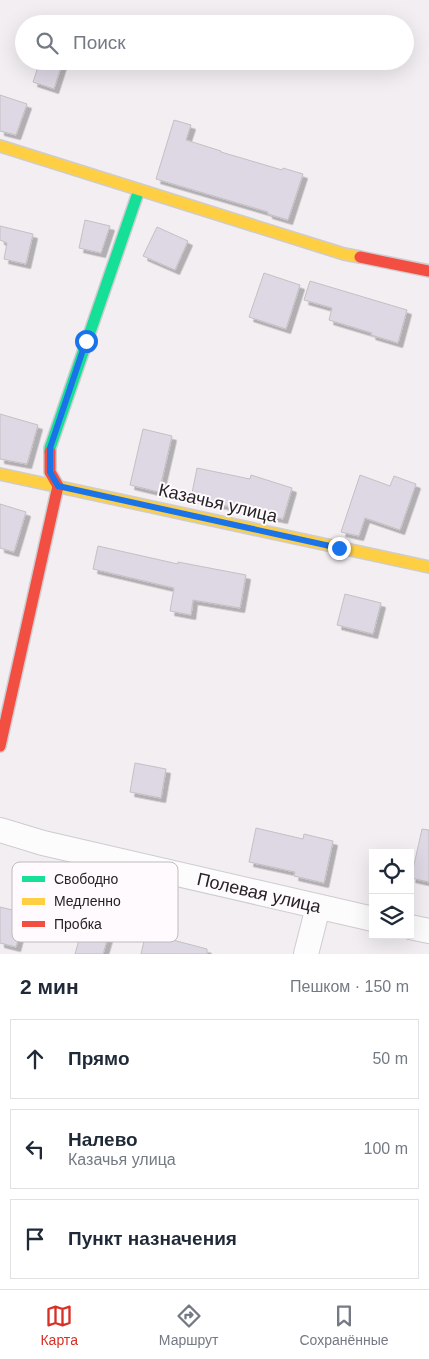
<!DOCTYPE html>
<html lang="ru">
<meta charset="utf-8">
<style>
body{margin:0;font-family:Arial,sans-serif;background:#f2f2f3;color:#1f2937}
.controls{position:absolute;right:15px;bottom:15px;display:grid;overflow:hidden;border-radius:0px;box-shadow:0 5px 20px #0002}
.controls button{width:45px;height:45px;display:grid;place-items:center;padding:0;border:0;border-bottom:1px solid #e0e1e3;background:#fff;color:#1f2937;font:25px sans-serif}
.stop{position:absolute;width:15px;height:15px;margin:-11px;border:4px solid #1a73e8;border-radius:50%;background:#fff}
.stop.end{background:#1a73e8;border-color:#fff;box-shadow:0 1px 5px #0008}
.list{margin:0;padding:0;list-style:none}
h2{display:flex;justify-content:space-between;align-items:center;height:65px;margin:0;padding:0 20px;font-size:21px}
h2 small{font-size:16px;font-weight:400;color:#747a83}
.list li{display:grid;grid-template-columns:32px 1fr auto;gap:15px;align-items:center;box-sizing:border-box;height:80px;margin:0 10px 10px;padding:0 10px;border:1px solid #e0e1e3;border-radius:0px}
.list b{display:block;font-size:19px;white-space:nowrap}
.list p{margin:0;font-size:16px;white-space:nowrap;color:#747a83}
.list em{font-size:16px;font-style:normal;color:#747a83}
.icon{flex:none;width:28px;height:28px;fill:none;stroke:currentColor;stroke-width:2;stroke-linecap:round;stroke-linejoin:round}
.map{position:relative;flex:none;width:429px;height:954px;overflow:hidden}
.search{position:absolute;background:#fff;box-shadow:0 5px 20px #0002;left:15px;right:15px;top:15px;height:55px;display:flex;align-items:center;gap:12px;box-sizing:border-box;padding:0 18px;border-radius:28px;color:#747a83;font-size:19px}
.sheet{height:335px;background:#fff}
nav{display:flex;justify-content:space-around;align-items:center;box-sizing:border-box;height:70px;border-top:1px solid #e0e1e3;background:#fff;font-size:14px;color:#747a83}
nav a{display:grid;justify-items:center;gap:2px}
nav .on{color:#d93025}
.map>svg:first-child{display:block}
</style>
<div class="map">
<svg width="429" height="954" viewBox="0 0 429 954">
<defs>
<filter id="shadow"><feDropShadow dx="4.5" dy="4.5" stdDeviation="0" flood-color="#0004"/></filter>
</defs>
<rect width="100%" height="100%" fill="#f2eef2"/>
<path fill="#ded7e4" stroke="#c3c0c3" filter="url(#shadow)" d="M40,61H63L54,89L33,82Z
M0,95L27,104L16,135L0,131Z
M174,120L191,125L186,140L221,151V152L282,170L283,168L303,174L288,220L268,214V212L156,179Z
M85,220L110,226L101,253L79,248Z
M0,226L33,234L26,264L4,259L7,243L0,240Z
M157,227L188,241L175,270L143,256Z
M264,273L300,285L286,329L249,317Z
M310,281L407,310L398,343L371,335L372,333L329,320L332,308L304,300Z
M0,414L38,425L27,464L0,459Z
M143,429L172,436L159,492L130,485Z
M197,468L250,479L251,475L292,488L283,519L240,510L241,509L191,498Z
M360,475L390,486L394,476L416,484L400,530L365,518L359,536L341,532Z
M0,504L26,512L14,552L0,548Z
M98,546L178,564V562L246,575L240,608L193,600L191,615L170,611L174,588L93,569Z
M345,594L381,603L373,634L337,625Z
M135,763L166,769L161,798L130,792Z
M256,828L303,839L304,834L333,841L324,883L294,876L295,872L249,862Z
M422,829L429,830V882L411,878Z
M0,907L25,913L16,947L0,943Z
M84,922L110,930L103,954H75Z
M146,933L207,949V954H141Z"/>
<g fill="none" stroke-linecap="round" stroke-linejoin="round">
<defs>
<path id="street" d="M0,830L43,843L373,919
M410,927L429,931
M306,954L318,907"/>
<path id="fast" d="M50,452V448L139,190"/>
<path id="slow" d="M0,146L344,254L360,257
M0,474L429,567"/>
<path id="jam" d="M360,257L429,271
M0,746L58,486L50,472V452"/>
</defs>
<use href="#street" stroke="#cfcccf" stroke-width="26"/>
<use href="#fast" stroke="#cfcccf" stroke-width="14"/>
<use href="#slow" stroke="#cfcccf" stroke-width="14"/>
<use href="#jam" stroke="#cfcccf" stroke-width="14"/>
<use href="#street" stroke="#fdfcfd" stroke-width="24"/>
<use href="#fast" stroke="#16e098" stroke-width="11"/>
<use href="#slow" stroke="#ffcf43" stroke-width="11"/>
<use href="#jam" stroke="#f24e42" stroke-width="11"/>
</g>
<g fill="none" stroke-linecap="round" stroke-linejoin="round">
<path stroke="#1a73e8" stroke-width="6" d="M86,341L50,448V472L58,486L339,548"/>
</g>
<g text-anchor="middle" stroke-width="4" stroke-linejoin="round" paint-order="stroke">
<g font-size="18" fill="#262325" stroke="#fffafe">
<text transform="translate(218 503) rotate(13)" y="6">Казачья улица</text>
<text transform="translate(259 893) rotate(13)" y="6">Полевая улица</text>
</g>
</g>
<rect x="12" y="862" width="166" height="80" rx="8" fill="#fffafe" stroke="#bebabd" stroke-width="1"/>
<rect x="22" y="876" width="23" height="6" fill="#16e098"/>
<rect x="22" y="898" width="23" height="7" fill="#ffcf43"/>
<rect x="22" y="921" width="23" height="6" fill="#f24e42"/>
<g font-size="14" fill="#262325">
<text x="54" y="884">Свободно</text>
<text x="54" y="906">Медленно</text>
<text x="54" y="929">Пробка</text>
</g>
</svg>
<div class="controls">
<button><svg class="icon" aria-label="locate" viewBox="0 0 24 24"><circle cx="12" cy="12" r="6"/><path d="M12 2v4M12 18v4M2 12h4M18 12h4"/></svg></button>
<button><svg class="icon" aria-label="layers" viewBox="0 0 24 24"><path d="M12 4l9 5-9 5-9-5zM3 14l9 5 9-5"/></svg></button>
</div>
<div class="stop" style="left:86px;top:341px"></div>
<div class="stop end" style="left:339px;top:548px"></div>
<div class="search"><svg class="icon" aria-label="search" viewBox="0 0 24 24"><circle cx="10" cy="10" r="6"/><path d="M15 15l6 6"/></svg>Поиск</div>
</div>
<section class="sheet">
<h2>2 мин<small>Пешком · 150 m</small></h2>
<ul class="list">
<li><svg class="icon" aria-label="ahead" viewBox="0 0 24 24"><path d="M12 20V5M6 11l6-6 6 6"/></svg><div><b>Прямо</b></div><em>50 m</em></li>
<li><svg class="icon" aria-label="left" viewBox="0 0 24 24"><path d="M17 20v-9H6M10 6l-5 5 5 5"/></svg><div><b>Налево</b><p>Казачья улица</p></div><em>100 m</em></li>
<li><svg class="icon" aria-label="arrive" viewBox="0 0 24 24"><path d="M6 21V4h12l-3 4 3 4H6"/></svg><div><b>Пункт назначения</b></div></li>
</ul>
</section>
<nav>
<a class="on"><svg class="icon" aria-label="map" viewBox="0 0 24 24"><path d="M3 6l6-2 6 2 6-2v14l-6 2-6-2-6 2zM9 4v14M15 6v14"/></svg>Карта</a>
<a><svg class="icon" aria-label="directions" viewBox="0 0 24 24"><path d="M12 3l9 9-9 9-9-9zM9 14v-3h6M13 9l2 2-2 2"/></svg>Маршрут</a>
<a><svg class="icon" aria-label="saved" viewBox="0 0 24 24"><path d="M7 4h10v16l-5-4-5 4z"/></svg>Сохранённые</a>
</nav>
